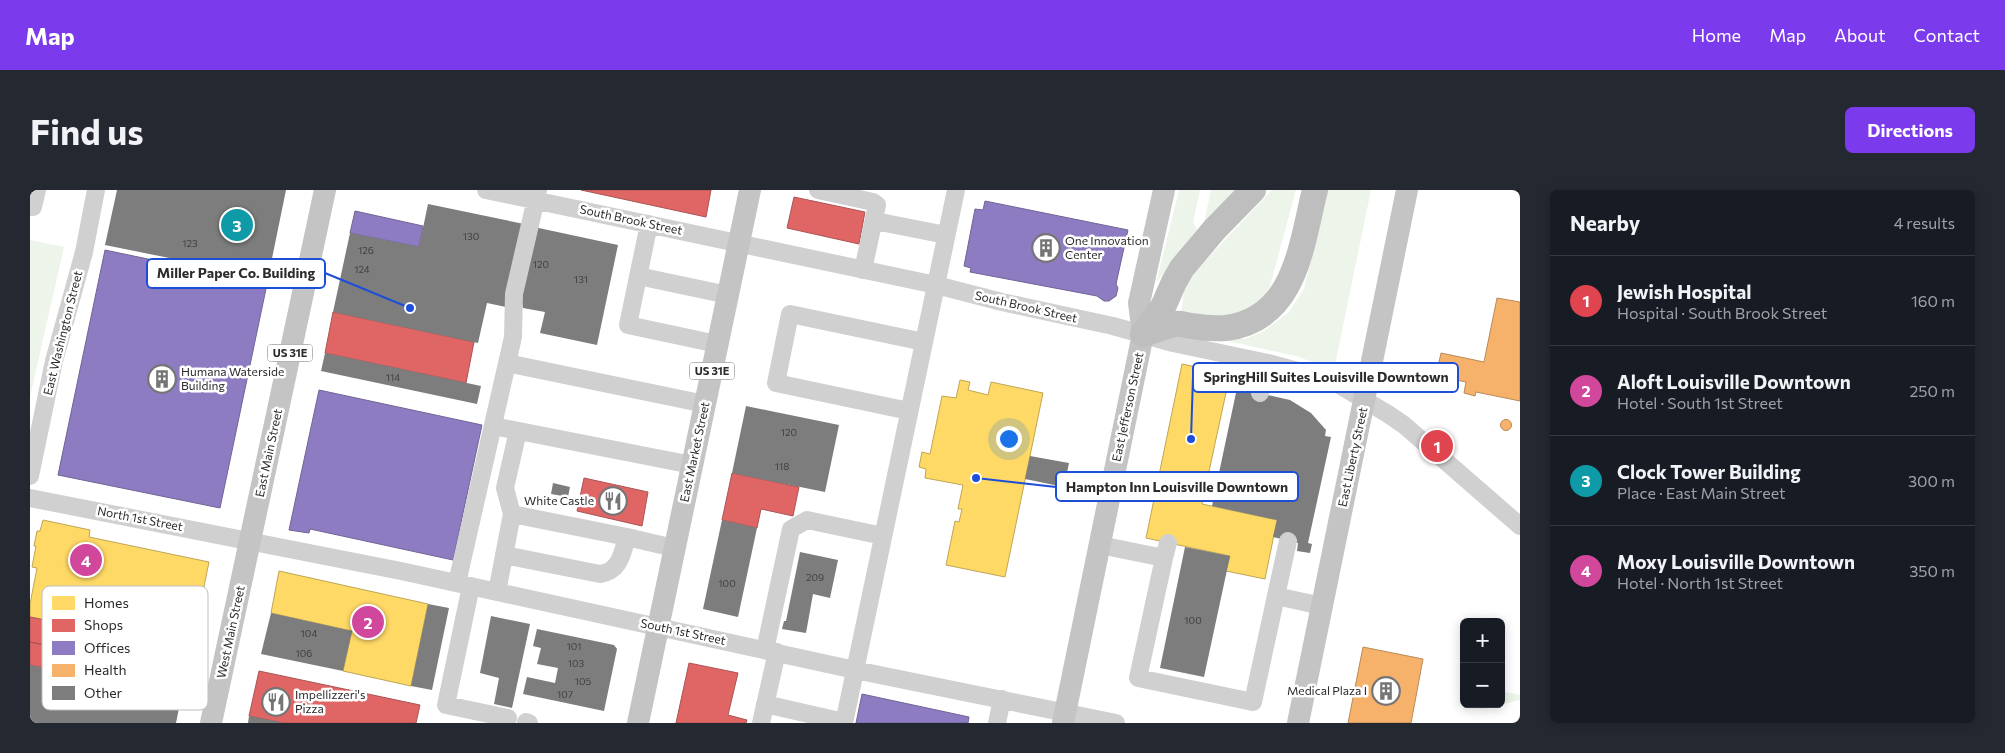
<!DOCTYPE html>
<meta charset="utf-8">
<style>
body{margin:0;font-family:Commissioner,sans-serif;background:#242831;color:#f1f3f6}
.controls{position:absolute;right:15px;bottom:15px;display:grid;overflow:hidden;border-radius:8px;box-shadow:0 2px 12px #0003}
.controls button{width:45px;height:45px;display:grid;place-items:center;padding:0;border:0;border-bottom:1px solid #363941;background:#171b24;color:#f1f3f6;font:25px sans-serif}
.you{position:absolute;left:978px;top:248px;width:18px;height:18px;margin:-12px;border:4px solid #fff;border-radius:50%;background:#1a73e8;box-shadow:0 0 0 8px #1a73e833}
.badge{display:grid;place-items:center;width:32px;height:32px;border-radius:50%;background:#7c3aed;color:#fff;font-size:16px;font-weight:700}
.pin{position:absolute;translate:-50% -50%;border:2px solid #fff;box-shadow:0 1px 5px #0006}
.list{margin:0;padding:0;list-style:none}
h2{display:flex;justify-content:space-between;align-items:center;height:65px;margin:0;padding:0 20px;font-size:21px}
h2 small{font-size:16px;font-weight:400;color:#9ea1a6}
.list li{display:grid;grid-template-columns:32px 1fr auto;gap:15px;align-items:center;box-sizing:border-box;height:90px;padding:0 20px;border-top:1px solid #363941}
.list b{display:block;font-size:19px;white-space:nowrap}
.list p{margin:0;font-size:16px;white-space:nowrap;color:#9ea1a6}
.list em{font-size:16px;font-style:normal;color:#9ea1a6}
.map{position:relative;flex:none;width:1490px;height:533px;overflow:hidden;border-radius:8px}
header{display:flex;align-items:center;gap:30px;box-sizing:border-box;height:70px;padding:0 25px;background:#7c3aed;color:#fff}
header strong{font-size:24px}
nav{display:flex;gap:28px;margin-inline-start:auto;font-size:18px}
.intro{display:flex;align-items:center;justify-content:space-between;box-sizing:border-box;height:120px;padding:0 30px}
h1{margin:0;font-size:35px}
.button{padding:12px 22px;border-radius:8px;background:#7c3aed;color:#fff;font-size:18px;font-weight:700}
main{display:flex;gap:30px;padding:0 30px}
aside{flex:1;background:#171b24;border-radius:8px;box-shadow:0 2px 12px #0003}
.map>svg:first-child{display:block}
</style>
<header>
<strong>Map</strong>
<nav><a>Home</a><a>Map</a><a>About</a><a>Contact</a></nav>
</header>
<div class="intro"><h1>Find us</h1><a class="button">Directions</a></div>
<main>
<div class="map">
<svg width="1490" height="533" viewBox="0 0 1490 533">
<rect width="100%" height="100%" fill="#fff"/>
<path fill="#edf4e9" d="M1149,0H1170L1163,32L1167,39L1126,93Z
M1181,0H1206L1174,33Z
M1242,0H1266L1240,96L1231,112L1222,120L1194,128L1151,123L1154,101L1163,84Z
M1298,0H1341L1304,180L1266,166L1184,148L1185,145L1215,149L1234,141L1258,123L1274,99Z
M0,50L34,57L0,207Z
M1471,501L1490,505V510L1454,519L1433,518L1434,514H1471Z"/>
<path fill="#ffd966" stroke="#bfa554" d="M1152,174L1200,184L1172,314L1247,330L1235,389L1196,381L1200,366L1116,348Z
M930,190L940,192L938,200L958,205L961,192L1013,203L975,387L916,375L925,331L929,332L932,319H928L933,295L895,288L896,279L889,277L892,262L900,264L912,206L926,208Z
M13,330L60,340L59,347L179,372L161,460L0,427V414L7,378L2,377L6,356H4L7,341H10Z
M249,381L398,414L381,496L313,481L322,441L241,423Z"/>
<path fill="#e06666" stroke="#aa5454" d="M551,0H681L676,27Z
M764,7L835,22L829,54L757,38Z
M303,122L444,152L436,193L295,163Z
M702,283L769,297L763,326L731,319L727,338L692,330Z
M554,288L618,302L612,336L547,321Z
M0,427L161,460L156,485L0,452Z
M0,452L156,485L151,508L0,475Z
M659,473L708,483L698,525L717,530L716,533H646Z
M229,481L390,515L386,533H254L219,526Z"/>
<path fill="#8e7cc3" stroke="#706495" d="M955,11L1098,40L1086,94L1088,98L1086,106L1079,111H1074L1067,106L940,82L941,78L934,76L945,19L953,20Z
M325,21L393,36L389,57L320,43Z
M75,60L237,94L190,318L28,285Z
M289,200L452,235L423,370L280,339L279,343L259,340Z
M832,504L939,527L938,533H826Z"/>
<path fill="#f6b26b" stroke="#b98a58" d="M1467,108L1490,112V211L1446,202L1445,206L1434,203L1436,192L1406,186L1411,163L1454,172Z
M1470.5 235a5.5 5.5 0 1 1 11 0a5.5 5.5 0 1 1-11 0Z
M1333,457L1393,469L1381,533H1318Z"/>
<path fill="#7d7d7d" d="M87,0H256L238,88L75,55Z
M398,14L494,34L476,117L457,113L448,153L303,122L320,43L389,57Z
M504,37L588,55L567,155L510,143L515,122L493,118L490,105Z
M295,163L451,196L447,214L291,181Z
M1207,198L1260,210L1281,223L1296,240L1295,246L1301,247L1278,353L1282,354L1280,363L1267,361L1268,353L1243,347L1247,330L1182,316Z
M716,216L809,235L795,302L702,283Z
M1000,266L1039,273L1034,297L995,289Z
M523,293L540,297L538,307L521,304Z
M692,330L727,338L708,427L673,419Z
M1155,357L1200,366L1174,487L1130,478Z
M770,362L808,370L800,408L783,404L776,443L752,439L754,431H756Z
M398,414L419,418L402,500L381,496Z
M241,423L322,441L313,481L231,464Z
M461,426L500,434L482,518L464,514L469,488L450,483Z
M507,439L584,455L587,459L574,521L493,504L497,487L525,493L528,478L507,474L511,458L503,456Z
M0,475L151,508L146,533H0Z
M219,526L250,532V533H218Z"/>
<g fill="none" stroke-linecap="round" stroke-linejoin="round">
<path stroke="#d0d0d0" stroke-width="18" d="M456,0L906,95L972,112L1083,136L1143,153L1238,173L1301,190L1358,224L1374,235L1490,336
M788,0L843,12L847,15L833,80
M0,17H3L7,0
M845,31L916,45
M619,34L598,135L687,154
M608,86L698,105
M477,173L675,214
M1230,203L1238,173
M879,221L746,193L760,124L894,152
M463,236L662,275
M0,286L24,171L54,62L66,0
M0,308L371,381L825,480L1086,533
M597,347L644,358
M1070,355L1134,368L1108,488L1223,512L1246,406L1292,416
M474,365L570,384C590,381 592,364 597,347L482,324
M1134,368L1138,353
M427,393L483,147L484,104L508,0
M441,396L416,515L478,528
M467,402L482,324L475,298L488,241
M1246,406L1258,351
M735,460L761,339L777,330L853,346
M735,514L814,532
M496,532L499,533
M731,533L747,462
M814,533L926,0
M967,533L972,509"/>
<path stroke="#c4c4c4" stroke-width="22" d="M181,533L295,0
M608,533L720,0
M1033,533L1113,144L1109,113L1134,0
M1268,533L1377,0"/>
<path stroke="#bebebe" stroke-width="26" d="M1113,144C1124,141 1136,135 1146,134C1151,133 1157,136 1162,136C1173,138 1184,139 1196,138C1266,129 1271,55 1285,0
M1113,144L1133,117L1144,92L1152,78L1184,40L1223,0"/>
</g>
<defs>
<symbol id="building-ring" viewBox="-11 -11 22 22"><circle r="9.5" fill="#fff" stroke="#757575" stroke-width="1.5"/><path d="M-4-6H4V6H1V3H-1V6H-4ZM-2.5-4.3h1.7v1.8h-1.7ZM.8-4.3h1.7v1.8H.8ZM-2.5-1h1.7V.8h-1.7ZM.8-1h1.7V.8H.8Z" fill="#757575"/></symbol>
<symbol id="restaurant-ring" viewBox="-11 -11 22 22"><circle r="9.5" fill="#fff" stroke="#757575" stroke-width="1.5"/><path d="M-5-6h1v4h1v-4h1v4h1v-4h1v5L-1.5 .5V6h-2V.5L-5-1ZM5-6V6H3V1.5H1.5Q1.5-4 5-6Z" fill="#757575"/></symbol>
</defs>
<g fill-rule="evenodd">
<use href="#building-ring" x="1000" y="42" width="32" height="32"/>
<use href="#building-ring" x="116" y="173" width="32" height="32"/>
<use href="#restaurant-ring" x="567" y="295" width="32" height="32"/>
<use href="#building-ring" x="1340" y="485" width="32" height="32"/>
<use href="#restaurant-ring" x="230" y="496" width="32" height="32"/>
</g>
<g text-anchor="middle" stroke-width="5" stroke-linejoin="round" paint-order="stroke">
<g font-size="10" fill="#404040">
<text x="441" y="50">130</text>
<text x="160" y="57">123</text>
<text x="336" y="64">126</text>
<text x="511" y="78">120</text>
<text x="332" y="83">124</text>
<text x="551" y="93">131</text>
<text x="363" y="191">114</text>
<text x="759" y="246">120</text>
<text x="752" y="280">118</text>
<text x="785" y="391">209</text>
<text x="697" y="397">100</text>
<text x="1163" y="434">100</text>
<text x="279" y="447">104</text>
<text x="544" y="460">101</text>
<text x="274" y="467">106</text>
<text x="546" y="477">103</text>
<text x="553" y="495">105</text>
<text x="535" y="508">107</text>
</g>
<g fill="#fff" stroke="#6b6b6b" stroke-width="1">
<rect x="237.5" y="154.5" width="45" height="17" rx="4"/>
<rect x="659.5" y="172.5" width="45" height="17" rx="4"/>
</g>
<g font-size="11" font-weight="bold" fill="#2b2b2b">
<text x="260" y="167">US 31E</text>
<text x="682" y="185">US 31E</text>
</g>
<g font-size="12" fill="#2b2b2b" stroke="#fff">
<text transform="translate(601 30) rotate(12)" y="4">South Brook Street</text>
<text transform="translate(996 117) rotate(13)" y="4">South Brook Street</text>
<text transform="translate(33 143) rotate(-76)" y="4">East Washington Street</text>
<text transform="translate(1098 217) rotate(-78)" y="4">East Jefferson Street</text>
<text transform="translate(665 262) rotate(-78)" y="4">East Market Street</text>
<text transform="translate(239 263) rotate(-78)" y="4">East Main Street</text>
<text transform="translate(1323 267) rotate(-78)" y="4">East Liberty Street</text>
<text transform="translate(110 329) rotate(11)" y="4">North 1st Street</text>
<text transform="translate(201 442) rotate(-78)" y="4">West Main Street</text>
<text transform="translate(653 442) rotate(12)" y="4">South 1st Street</text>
</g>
<g font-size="12" fill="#2b2b2b" stroke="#fff" text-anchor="start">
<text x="1035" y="55">One Innovation<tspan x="1035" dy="14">Center</tspan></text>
<text x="151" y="186">Humana Waterside<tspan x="151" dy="14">Building</tspan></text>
<text x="564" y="315" text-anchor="end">White Castle</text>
<text x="1337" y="505" text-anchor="end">Medical Plaza I</text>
<text x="265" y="509">Impellizzeri's<tspan x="265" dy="14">Pizza</tspan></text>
</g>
</g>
<rect x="12" y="396" width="166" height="124" rx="8" fill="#fff" stroke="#bfbfbf" stroke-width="1"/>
<rect x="22" y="406" width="23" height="14" fill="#ffd966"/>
<rect x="22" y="429" width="23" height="13" fill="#e06666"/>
<rect x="22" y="451" width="23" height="14" fill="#8e7cc3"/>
<rect x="22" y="474" width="23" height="13" fill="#f6b26b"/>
<rect x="22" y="496" width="23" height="14" fill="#7d7d7d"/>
<g font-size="14" fill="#2b2b2b">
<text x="54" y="418">Homes</text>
<text x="54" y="440">Shops</text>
<text x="54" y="463">Offices</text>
<text x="54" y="485">Health</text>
<text x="54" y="508">Other</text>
</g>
<path fill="none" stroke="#1d4ed8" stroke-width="2" d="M380 118L295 83M1161 249L1163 187M946 288L1026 297"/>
<g fill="#1d4ed8" stroke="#fff" stroke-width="2">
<circle cx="380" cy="118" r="5"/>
<circle cx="1161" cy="249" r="5"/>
<circle cx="946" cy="288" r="5"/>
</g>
<g fill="#fff" stroke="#1d4ed8" stroke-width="2">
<rect x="117" y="69" width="178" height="29" rx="5"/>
<rect x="1163" y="173" width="265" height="29" rx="5"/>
<rect x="1026" y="282" width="242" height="29" rx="5"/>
</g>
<g font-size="14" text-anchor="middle" font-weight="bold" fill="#2b2b2b">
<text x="206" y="88">Miller Paper Co. Building</text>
<text x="1296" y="192">SpringHill Suites Louisville Downtown</text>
<text x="1147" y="302">Hampton Inn Louisville Downtown</text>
</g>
</svg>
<div class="controls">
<button>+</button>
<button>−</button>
</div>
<div class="you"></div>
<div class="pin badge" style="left:1407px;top:256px;background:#e0444e">1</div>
<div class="pin badge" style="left:338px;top:432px;background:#d1479c">2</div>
<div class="pin badge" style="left:207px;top:35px;background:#0f9aa8">3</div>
<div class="pin badge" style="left:56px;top:370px;background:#d1479c">4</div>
</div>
<aside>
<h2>Nearby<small>4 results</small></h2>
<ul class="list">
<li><span class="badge" style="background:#e0444e">1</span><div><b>Jewish Hospital</b><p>Hospital · South Brook Street</p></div><em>160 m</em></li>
<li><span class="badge" style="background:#d1479c">2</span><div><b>Aloft Louisville Downtown</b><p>Hotel · South 1st Street</p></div><em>250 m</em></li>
<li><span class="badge" style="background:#0f9aa8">3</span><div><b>Clock Tower Building</b><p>Place · East Main Street</p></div><em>300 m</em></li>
<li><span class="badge" style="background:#d1479c">4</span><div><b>Moxy Louisville Downtown</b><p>Hotel · North 1st Street</p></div><em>350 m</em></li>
</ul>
</aside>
</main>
